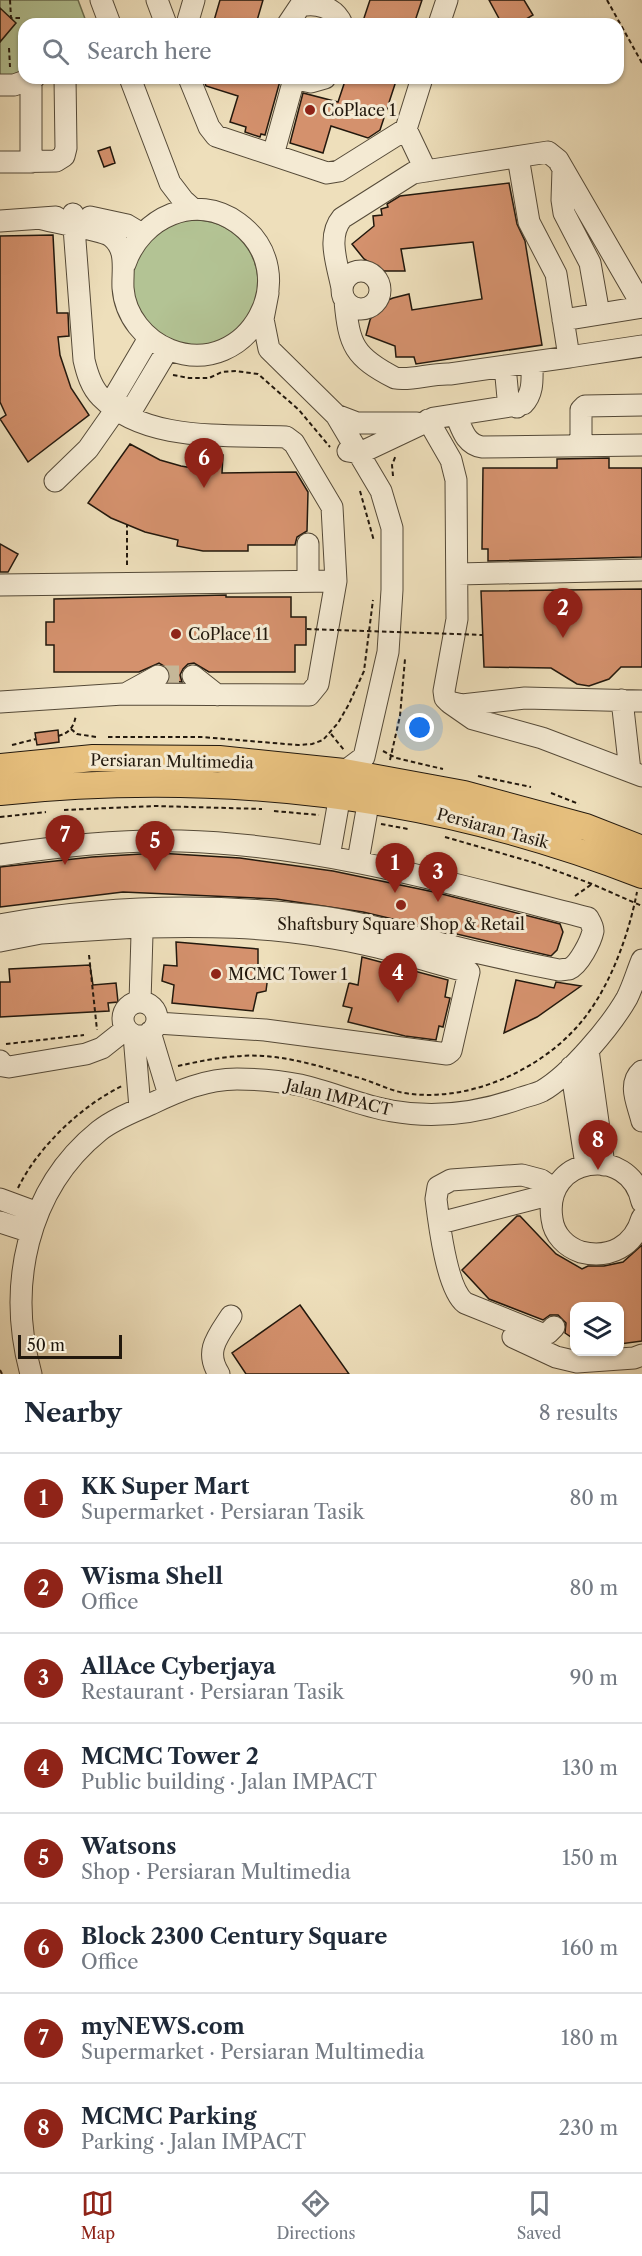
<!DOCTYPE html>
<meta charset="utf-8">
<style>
body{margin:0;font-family:"Libre Caslon Text",serif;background:#f6f6f7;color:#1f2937}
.controls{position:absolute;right:18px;bottom:18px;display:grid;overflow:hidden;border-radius:12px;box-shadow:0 2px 4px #0004}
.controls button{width:54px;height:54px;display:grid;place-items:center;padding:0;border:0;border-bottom:2px solid #e0e1e3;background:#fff;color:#1f2937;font:30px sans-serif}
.scale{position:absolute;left:18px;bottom:15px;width:104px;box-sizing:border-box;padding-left:6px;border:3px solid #22180d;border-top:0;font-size:16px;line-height:21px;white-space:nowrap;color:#22180d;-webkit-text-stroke:4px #f4ead3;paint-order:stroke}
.you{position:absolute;left:420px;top:728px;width:21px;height:21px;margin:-15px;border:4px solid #fff;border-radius:50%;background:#1a73e8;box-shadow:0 0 0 9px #1a73e833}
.badge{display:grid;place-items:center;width:39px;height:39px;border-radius:50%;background:#8f2418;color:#fff;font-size:20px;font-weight:700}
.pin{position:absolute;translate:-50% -50px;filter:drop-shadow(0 2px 3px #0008)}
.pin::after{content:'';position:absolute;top:32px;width:21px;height:18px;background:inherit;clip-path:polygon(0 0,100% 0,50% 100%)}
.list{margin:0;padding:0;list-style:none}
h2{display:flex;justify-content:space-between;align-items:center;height:78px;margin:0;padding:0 24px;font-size:26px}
h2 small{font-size:20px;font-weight:400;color:#747a83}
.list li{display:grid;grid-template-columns:39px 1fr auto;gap:18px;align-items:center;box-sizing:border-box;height:90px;padding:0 24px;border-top:2px solid #e0e1e3}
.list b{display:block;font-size:22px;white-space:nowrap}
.list p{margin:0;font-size:20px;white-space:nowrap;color:#747a83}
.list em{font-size:20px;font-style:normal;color:#747a83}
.icon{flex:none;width:33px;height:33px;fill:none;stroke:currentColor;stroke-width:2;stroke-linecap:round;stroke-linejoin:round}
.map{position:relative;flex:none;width:642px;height:1374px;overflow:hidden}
.search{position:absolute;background:#fff;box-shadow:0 2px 4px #0004;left:18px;right:18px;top:18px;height:66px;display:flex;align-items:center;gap:15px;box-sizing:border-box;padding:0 21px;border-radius:18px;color:#747a83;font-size:22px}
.sheet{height:798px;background:#fff}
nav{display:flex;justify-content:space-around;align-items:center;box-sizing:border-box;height:84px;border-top:2px solid #e0e1e3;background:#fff;font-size:16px;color:#747a83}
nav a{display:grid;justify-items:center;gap:3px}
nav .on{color:#8f2418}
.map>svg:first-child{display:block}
</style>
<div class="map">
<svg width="642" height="1374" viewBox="0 0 642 1374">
<rect width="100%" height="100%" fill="#eedfbb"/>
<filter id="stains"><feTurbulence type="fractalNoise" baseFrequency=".00333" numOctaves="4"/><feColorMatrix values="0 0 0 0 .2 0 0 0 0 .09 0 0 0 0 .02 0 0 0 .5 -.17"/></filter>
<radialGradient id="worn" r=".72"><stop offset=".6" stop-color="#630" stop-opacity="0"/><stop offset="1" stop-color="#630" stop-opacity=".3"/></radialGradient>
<path fill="#b3c394" stroke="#6a6e50" stroke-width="1.5" d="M0,0H78L87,24H24V70L10,76H0Z
M132 283a63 63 0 1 1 126 0a63 63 0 1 1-126 0Z"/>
<path fill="#d4916d" stroke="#22180d" stroke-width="1.5" d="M220,0H263L256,24H213Z
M370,0H422L414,24H362Z
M489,0H524L533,15L518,24H502Z
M0,8L16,23L0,42Z
M203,78H269L280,81L265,135L261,134L260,137L245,132L246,127L230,122L238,96L206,86Z
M346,78H397L380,130L368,138L331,126L323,153L290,143L303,93L338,102Z
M110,147L115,163L104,167L98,151Z
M509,183L517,224L525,241L542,345L416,364L414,357H396L395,346L366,335L370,320L375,310L383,302L393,298L409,294L412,310L482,299L473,242L401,249L405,271H384L364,259L352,244L374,226L373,216L382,215L381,209L388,207L387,204L400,196Z
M53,235L57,313H68L69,336L58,337L60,355L71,388L89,415L28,462L0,419L6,415L0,402V236Z
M130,444L160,460L181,466L199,469L198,454L223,455L222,473L296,472L308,492L307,531L297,537L295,545H248V551H203L177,546L178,540L145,532L111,518L88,503Z
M609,458V468H642V557L488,561V549H482L483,468H557V459Z
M0,544L18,554L8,572H0Z
M642,589V667H621L609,679L589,686L577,684L551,668L484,667L481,591Z
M226,595V597H291V617H306V645H295V672H209L194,663L188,664L183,669L180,675L182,682L169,681L171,676L169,669L159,663L139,672H54V645H46V622H54V599Z
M58,730L59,742L37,745L35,733Z
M158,853L240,858L333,871L434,892L560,924L563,932L557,950L551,956L363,912L276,899L123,892L0,907V867L92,857Z
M176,942L258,949V968H269L266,991L257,993L253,1011L172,1003L174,985L162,981L164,965L177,966Z
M362,957L448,980L445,997L450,998L443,1027L439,1026L436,1040L405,1036L348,1022L352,1008L343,1006L349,983L358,985Z
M90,965L93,985L116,983L118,1002L108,1003L109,1011L0,1017V982H10L9,969Z
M516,980L554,988L556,982L581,986L537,1017L504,1033Z
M517,1216H520L556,1254L582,1269L588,1266H604L623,1262L642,1245V1341L620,1344V1306H574V1339L565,1333L566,1323L558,1315H550L543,1320L489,1299L462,1270Z
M300,1305L349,1374H246L232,1353Z"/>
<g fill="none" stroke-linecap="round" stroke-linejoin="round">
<path stroke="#c5b798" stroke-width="21" stroke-dasharray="21 10" stroke-linecap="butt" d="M158,676H193"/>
<defs>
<path id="minor" d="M101,0L110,24
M157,0L166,24
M187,24L194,0
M288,24L300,6C316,2 335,7 342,24
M439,24L447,0
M130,78L170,183L183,200L193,209
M189,78L209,127L216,136L327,173L339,171L406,129L422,78
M293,78L311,82L325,78
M31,79V162
M0,85H14L34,78
M406,129L426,171
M273,155L294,79
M0,162L56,161L64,156L66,148L65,78
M563,169L562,200L564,213L590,263L599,314
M90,217L127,225L142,234
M42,219C56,223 104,230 112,237C128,250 122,271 123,288C125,316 145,340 170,350C248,380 307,273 238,223C196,192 141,217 125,264
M0,221L56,217
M342 290a19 19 0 1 1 38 0a19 19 0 1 1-38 0Z
M342,288C338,266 326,237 342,218L413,173L548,152L558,160L642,305
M268,293L263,319L269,349L336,415L381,491L392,528V590L388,652L364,757L344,772L329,857
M345,301C349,345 354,357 395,378C412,381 431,373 450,374L569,357L556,274L529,222L518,157
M563,320L642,307
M569,357L642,346
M505,366L508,398L517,407
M116,409L134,406L168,349
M336,415L357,423H417
M456,415C462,429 465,444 482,447L642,445
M428,420L451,460L456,480L457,619L444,691L445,698L449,702L462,705L525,698L642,701
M581,445V410L585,406L642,405
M348,451L360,453L434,418L523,404C534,393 532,378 532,363
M55,481L88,449L116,409V394L149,338
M308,544V581
M458,574L642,570
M0,585L336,581
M193,676L217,695
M127,693L158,676
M622,700L630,771
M0,702L123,694L309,695L318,684L336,581L332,507L294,443L286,437C227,434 146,443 101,397C91,387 87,373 84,360L73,214
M450,703L473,719L542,738L642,776
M0,855C60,846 121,839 181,841C320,845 454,884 588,918C591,923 593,926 593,931C591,941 579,965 569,969C568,969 560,970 559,970C518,962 478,953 438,943C397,933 356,921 314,916C208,903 104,906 0,925
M358,861L371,787
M147,927C205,926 263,926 321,936C371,943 420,959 469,972L451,1051L447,1054L265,1030L157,1023
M0,941L41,933L138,927
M140,1002L142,934
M123 1019a17 17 0 1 1 34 0a17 17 0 1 1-34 0Z
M150,1032L169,1095
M134,1035L140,1108
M588,1050L604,1165
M0,1061L3,1066L9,1067L86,1054L102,1048L126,1029
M571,1067L586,1165
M642,1071C627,1084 638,1104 642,1121
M554,1189L541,1180L522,1175L451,1180L438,1187L436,1199C439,1224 447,1289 465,1303L542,1334L548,1333L554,1327
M0,1199L38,1213
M642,1202C630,1143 542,1156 552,1219C554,1235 566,1247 581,1252C610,1259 634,1246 642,1218
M0,1222L31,1232
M440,1223L552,1194
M513,1337L556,1357L577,1362L634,1358L642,1355
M31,1374C7,1287 26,1190 99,1131C114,1119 133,1112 151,1104C178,1091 206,1079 237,1079C258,1079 280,1081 300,1085C331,1092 361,1106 392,1111C436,1119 479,1113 521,1098C527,1096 536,1094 542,1091C570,1075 611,1026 627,998C633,986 637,972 642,960
M219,1374C204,1351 218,1336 231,1316"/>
<path id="major" d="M0,767L93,758L219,759L344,772L464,794L586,827L642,849
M0,792C220,769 436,794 642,875"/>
</defs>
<use href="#minor" stroke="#554a38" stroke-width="23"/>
<use href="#major" stroke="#22180d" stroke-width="28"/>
<path stroke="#22180d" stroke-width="2" stroke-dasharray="4.5 3" stroke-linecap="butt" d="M10,0L11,18H20
M607,0L642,63
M9,48L10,67
M173,375L189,378H209L222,372L236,371L258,374L299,410L330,447
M393,476L392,465L396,455
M360,491L374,541
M127,565V524
M71,729L77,734L96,737
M331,734L344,750
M58,736C70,733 74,726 76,715
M108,737H201L298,745L312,744L323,740L338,723L349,704L364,671L373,600
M12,745L36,739
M383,751L396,758L443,769
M390,760L400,716L405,659
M478,776L531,787
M551,793L579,804
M64,810L155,806L262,809
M274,811L319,815
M0,817L46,812
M381,824L408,829
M445,837L535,863L592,884L642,906
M575,896L592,884
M89,955L97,1030
M6,1044L84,1035
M178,1066C205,1060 235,1054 263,1056C295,1058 326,1068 356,1077C372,1081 388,1090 404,1093C465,1103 535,1073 576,1028C608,993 628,938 637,892
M18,1188C38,1147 81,1106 122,1086
M0,1370L2,1374"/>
<use href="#minor" stroke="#f4ead3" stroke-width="21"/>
<use href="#major" stroke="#e7c07e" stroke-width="26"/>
<path stroke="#22180d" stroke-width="2" stroke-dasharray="4.5 3" stroke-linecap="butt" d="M307,629L483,635"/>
</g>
<g fill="#8f2418" stroke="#f4ead3" stroke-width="2">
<circle cx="310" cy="110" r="6"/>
<circle cx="176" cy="634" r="6"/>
<circle cx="401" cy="905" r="6"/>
<circle cx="216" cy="974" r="6"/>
</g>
<g text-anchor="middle" stroke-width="6" stroke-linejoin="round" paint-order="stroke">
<g font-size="16" fill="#22180d" stroke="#f4ead3" text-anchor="start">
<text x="322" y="116">CoPlace 1</text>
<text x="188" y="640">CoPlace 11</text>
<text x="401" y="930" text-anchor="middle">Shaftsbury Square Shop &amp; Retail</text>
<text x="228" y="980">MCMC Tower 1</text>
</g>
<g font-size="16" fill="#22180d" stroke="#f4ead3">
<text transform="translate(172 761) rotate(1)" y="6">Persiaran Multimedia</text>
<text transform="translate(493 828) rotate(15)" y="6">Persiaran Tasik</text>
<text transform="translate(339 1097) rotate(14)" y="6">Jalan IMPACT</text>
</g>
</g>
<rect width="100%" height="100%" filter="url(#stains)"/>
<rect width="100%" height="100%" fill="url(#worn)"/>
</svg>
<div class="controls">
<button><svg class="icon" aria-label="layers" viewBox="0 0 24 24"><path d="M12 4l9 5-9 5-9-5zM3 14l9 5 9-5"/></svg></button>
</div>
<div class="scale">50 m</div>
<div class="you"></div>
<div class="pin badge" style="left:395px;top:893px">1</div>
<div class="pin badge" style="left:563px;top:638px">2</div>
<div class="pin badge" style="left:438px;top:902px">3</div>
<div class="pin badge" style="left:398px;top:1003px">4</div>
<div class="pin badge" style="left:155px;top:871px">5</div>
<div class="pin badge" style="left:204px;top:488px">6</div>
<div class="pin badge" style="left:65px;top:865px">7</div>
<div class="pin badge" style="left:598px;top:1170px">8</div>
<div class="search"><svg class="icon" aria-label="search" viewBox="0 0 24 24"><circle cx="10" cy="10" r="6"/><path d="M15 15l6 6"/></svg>Search here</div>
</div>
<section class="sheet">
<h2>Nearby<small>8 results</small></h2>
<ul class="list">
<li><span class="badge">1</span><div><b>KK Super Mart</b><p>Supermarket · Persiaran Tasik</p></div><em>80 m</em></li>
<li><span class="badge">2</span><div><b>Wisma Shell</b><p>Office</p></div><em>80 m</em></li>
<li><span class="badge">3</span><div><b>AllAce Cyberjaya</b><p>Restaurant · Persiaran Tasik</p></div><em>90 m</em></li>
<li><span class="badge">4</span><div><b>MCMC Tower 2</b><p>Public building · Jalan IMPACT</p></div><em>130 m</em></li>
<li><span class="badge">5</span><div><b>Watsons</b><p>Shop · Persiaran Multimedia</p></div><em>150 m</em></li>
<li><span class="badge">6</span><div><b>Block 2300 Century Square</b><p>Office</p></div><em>160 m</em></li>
<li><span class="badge">7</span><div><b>myNEWS.com</b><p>Supermarket · Persiaran Multimedia</p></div><em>180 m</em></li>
<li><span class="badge">8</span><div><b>MCMC Parking</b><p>Parking · Jalan IMPACT</p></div><em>230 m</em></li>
</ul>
</section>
<nav>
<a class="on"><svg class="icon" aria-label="map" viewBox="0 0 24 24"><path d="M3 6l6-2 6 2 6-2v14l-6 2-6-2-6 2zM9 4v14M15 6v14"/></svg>Map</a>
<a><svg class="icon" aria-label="directions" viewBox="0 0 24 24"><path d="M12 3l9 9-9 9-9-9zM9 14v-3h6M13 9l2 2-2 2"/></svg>Directions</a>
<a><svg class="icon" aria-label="saved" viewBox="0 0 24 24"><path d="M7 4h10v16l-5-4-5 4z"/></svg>Saved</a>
</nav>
